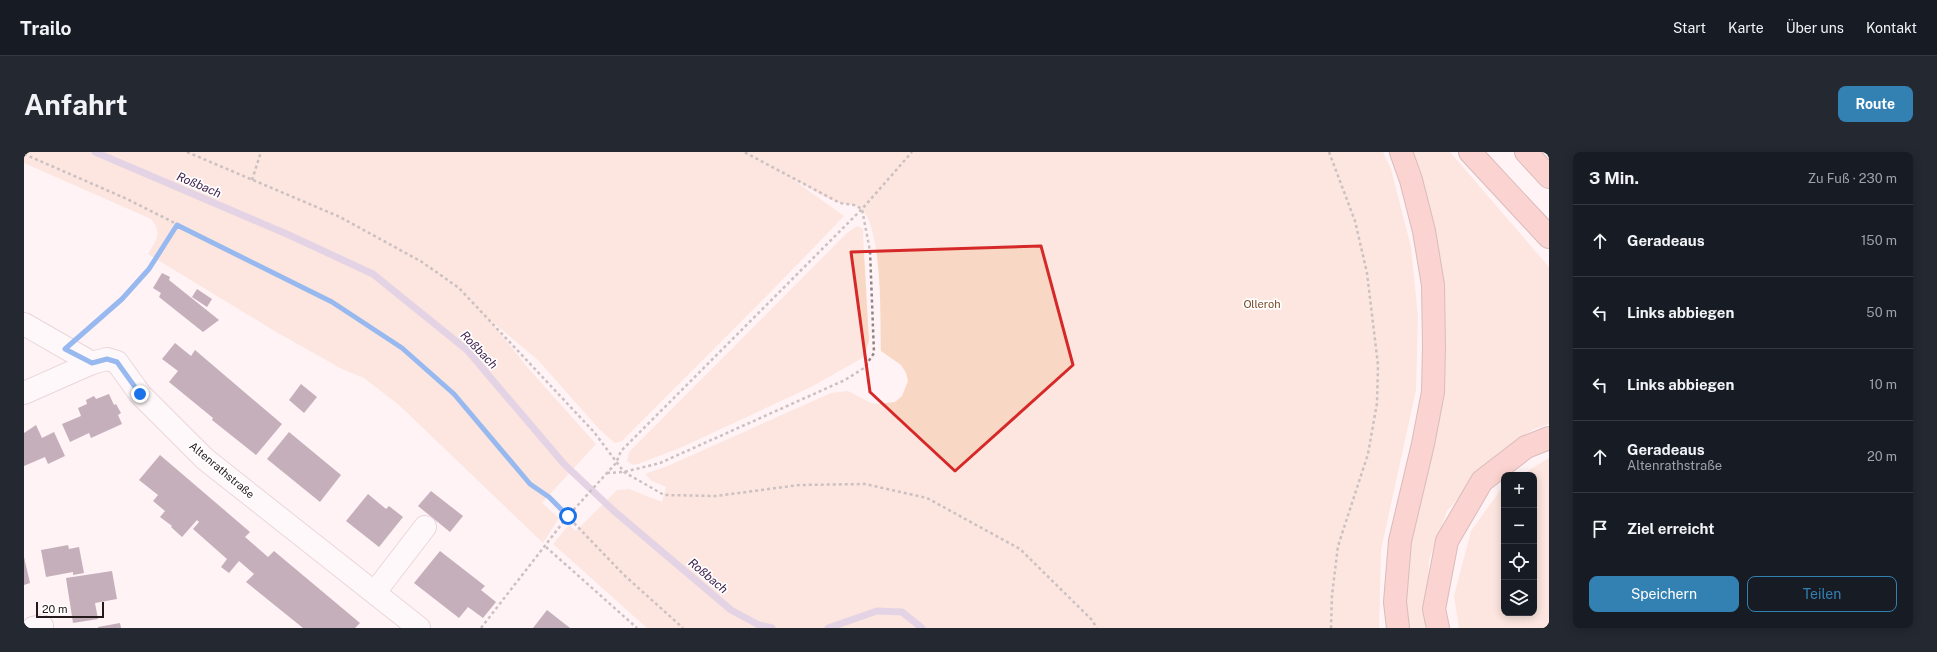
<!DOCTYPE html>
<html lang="de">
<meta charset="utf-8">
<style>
:root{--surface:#171b24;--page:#242831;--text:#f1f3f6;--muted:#9ea1a6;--line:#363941;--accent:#3381b3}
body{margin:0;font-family:"Public Sans",sans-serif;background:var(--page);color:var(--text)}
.controls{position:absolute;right:12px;bottom:12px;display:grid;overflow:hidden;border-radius:8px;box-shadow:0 2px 10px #0003}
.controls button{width:36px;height:36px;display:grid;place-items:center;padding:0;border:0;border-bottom:1px solid var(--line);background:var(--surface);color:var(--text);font:20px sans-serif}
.scale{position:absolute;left:12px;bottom:10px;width:68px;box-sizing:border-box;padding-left:4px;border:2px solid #241a1c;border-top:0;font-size:11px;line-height:14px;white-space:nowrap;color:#241a1c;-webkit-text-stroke:3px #fff;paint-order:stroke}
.stop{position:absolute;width:12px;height:12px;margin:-9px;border:3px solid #1a73e8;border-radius:50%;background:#fff}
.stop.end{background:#1a73e8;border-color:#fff;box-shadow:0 1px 4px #0008}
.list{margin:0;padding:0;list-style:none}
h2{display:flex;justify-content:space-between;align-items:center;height:52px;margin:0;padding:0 16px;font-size:17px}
h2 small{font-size:13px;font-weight:400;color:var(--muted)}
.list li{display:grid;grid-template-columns:26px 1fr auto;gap:12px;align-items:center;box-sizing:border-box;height:72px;padding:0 16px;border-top:1px solid var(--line)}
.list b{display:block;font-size:15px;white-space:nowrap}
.list p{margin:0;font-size:13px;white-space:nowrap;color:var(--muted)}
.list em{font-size:13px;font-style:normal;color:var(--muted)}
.actions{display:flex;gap:8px;padding:12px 16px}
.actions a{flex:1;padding:9px 0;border:1px solid var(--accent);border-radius:8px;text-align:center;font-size:14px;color:var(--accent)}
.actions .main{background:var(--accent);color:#fff}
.icon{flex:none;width:22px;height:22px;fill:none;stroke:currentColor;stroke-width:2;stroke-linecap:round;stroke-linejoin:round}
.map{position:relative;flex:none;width:1525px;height:476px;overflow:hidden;border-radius:8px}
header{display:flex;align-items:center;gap:24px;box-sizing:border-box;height:56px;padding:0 20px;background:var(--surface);border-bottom:1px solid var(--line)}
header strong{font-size:19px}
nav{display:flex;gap:22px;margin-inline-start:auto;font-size:14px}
.intro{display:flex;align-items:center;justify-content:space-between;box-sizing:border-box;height:96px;padding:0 24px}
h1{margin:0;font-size:28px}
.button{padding:10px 18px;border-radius:8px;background:var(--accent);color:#fff;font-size:14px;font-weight:700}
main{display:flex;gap:24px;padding:0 24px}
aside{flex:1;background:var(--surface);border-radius:8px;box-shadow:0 2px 10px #0003}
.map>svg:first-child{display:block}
</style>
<header>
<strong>Trailo</strong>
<nav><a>Start</a><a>Karte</a><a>Über uns</a><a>Kontakt</a></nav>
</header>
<div class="intro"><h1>Anfahrt</h1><a class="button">Route</a></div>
<main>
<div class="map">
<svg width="1525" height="476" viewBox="0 0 1525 476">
<rect width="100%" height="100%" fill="#fff3f5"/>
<g fill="#f8d8c4">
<path d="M0,0h1359l8,17 20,78 7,70 -2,73 -35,160 -2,78h-732l-94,-84 16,-19 7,6 41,-41 12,-1 33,13 4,-15 -14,-6 -7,-7 25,-9 161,-72 17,-2 23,12 8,1 16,-2 7,-6 6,-15 -2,-8 -5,-8 -20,-14c-1,-28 2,-125 -20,-142 -7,-6 -13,-4 -20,-6 -16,-4 -32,-16 -47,-23l50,36c-72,76 -148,150 -222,225l-7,2 -16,-14 -61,-69 -49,-41 39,49 68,76 -54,59 17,15 -16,25 -144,-138 -35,-27 -22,-9 -64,-36 -130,-79c8,-14 15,-20 3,-35l-127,-56z"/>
<path d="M1387,0h39l99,115v157l-15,5 -33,22 -54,60 -18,49 -4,68h-17c-3,-28 -2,-57 3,-84 7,-42 22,-82 28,-124 14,-90 4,-183 -28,-268z"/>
<path d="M833,74l6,3v6l6,106 -5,16 -53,30 -131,61 -42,16 -5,1 -6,-4 2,-9 218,-219z"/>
<path d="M1525,306v170h-90l-5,-32 17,-65 33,-46v128h30v-138h-13z"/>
</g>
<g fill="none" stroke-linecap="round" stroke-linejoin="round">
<g stroke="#c4adce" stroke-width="7">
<path d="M71,0l194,83 84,39 94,76 97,114 50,47 117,99 28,15 13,3"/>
<path d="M804,476l49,-17 25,1 20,16"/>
</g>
</g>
<g fill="#7e5e73">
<path d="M138,121l8,4 -1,3 50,40 -16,12 -44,-35 2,-4 -8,-5z"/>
<path d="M173,137l15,10 -5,8 -15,-10z"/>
<path d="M151,191l16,13 4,-6 87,74 -26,31 -44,-35 1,-2 -44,-36 9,-11 -16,-12z"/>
<path d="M277,232l16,13 -13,16 -15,-13z"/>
<path d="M85,242l5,11 2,-1 5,9 -3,2 4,9 -31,14 -2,-5 -19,9 -8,-18 19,-8 -3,-8 9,-4 -1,-4 8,-4 2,3z"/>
<path d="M12,273l6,13 12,-6 11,24 -17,8 -3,-7 -21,9v-33z"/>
<path d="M265,280l52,43 -21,27 -53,-43z"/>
<path d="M136,303l90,77 -5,5 23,20 6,-6 86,72 -5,5h-52l-57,-46 8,-8 -15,-13 -10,12 -8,-6 6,-8 -34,-30 6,-7 -2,-2 -15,17 -11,-10 1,-1 -12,-9 5,-6 -12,-10 5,-6 -19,-15z"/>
<path d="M407,339l32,25 -13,16 -32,-26z"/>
<path d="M344,342l18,15 3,-3 14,11 -24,30 -33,-26z"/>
<path d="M44,393l1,4 10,-2 5,26 -11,2v-3l-27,5 -5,-27z"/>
<path d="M416,399l45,35 -4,4 15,12 -13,16 -15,-11 -9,11 -45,-35z"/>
<path d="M0,405l6,26 -6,2z"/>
<path d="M88,419l5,28 -22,4 3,16 -25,4 -7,-45z"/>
<path d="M523,458l23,18h-37z"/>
<path d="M96,471l1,5h-23v-1z"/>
</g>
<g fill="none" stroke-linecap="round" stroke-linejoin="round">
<g stroke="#cfb4ba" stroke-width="24">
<g id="minor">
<path d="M0,172l68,39"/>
<path d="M0,241l68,-30 15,-4 10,3 23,32 65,65 214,169"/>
<path d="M351,440l50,-65"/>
<path d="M9,476l9,-2"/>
</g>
</g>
<g stroke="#ac7a73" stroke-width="24">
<g id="highway">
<path d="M1446,0l79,85"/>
<path d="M1502,0l23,25"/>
<path d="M1374,476l-3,-26 5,-61 23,-97 10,-52 1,-46 -1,-61 -9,-54 -13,-51 -10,-28"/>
<path d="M1414,476l-4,-19 13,-68 35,-60 44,-34 23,-9"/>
</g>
</g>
<g stroke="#8e8385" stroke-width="2.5" stroke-dasharray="3 3" stroke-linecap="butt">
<path d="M163,0l153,65 82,45 37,26 135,144 30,40 40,23 52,1 83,-11 66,-1 62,14 93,51 71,70 6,9"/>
<path d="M1305,0l26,69 12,52 11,92 -1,38 -9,51 -30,92 -6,49 -1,33"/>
<path d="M0,2l103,45 205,103 71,46 51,46 76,89 19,14 75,78 59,53"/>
<path d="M228,28l9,-28"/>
<path d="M60,181l38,-34 27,-30 28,-44"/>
<path d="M583,321l17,-1 36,-9 185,-83 19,-12 10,-15 -4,-102 -8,-42 -8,-4 -14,-2 -96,-51"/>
<path d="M522,395l91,81"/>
<path d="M457,476l87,-112 48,-53 5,-12 241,-242 50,-57"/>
</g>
<use href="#minor" stroke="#fff" stroke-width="22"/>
<use href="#highway" stroke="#f5ada2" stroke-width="22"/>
</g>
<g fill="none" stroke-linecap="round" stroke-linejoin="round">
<path stroke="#1a73e8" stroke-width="5" d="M116,242l-23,-32 -10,-3 -15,4 -27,-14 57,-50 27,-30 28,-44 155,77 70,46 52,46 76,90 19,13 19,19"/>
</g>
<path d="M0 0H1525V476H0ZM1017,94l32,119 -118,106 -85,-79 -19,-140z" fill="#fff3f5" fill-opacity=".55" fill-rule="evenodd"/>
<path fill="none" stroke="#d62828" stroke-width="3" stroke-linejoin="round" d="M1017,94l32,119 -118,106 -85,-79 -19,-140z"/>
<g text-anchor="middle" stroke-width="3.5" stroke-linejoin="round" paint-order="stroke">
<g font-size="11" fill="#794826" stroke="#fff">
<text x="1238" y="156">Olleroh</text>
</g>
<g font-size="11" fill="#241a1c" stroke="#fff">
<text transform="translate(198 318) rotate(40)" y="4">Altenrathstraße</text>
</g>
<g font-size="12" font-style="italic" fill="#41224e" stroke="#fff">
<text transform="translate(175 33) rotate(23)" y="4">Roßbach</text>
<text transform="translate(455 198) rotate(46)" y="4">Roßbach</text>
<text transform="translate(684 424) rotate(40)" y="4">Roßbach</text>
</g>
</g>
</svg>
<div class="controls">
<button>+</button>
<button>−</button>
<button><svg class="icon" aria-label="locate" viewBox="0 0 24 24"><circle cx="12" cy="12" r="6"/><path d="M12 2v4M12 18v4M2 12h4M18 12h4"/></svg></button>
<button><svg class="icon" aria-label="layers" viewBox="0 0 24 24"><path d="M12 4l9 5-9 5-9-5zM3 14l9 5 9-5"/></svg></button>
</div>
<div class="scale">20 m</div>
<div class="stop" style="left:544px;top:364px"></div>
<div class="stop end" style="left:116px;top:242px"></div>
</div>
<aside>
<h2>3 Min.<small>Zu Fuß · 230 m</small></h2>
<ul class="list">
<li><svg class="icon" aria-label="ahead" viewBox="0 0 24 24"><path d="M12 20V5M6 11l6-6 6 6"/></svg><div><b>Geradeaus</b></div><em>150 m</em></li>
<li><svg class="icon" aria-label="left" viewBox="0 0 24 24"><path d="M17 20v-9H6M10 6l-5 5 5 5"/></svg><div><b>Links abbiegen</b></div><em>50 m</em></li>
<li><svg class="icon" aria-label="left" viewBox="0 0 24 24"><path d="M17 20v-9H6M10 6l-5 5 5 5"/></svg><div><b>Links abbiegen</b></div><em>10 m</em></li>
<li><svg class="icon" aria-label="ahead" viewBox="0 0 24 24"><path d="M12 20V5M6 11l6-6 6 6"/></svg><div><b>Geradeaus</b><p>Altenrathstraße</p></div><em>20 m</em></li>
<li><svg class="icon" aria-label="arrive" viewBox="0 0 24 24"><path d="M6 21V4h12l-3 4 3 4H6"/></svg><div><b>Ziel erreicht</b></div></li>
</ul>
<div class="actions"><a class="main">Speichern</a><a>Teilen</a></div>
</aside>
</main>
